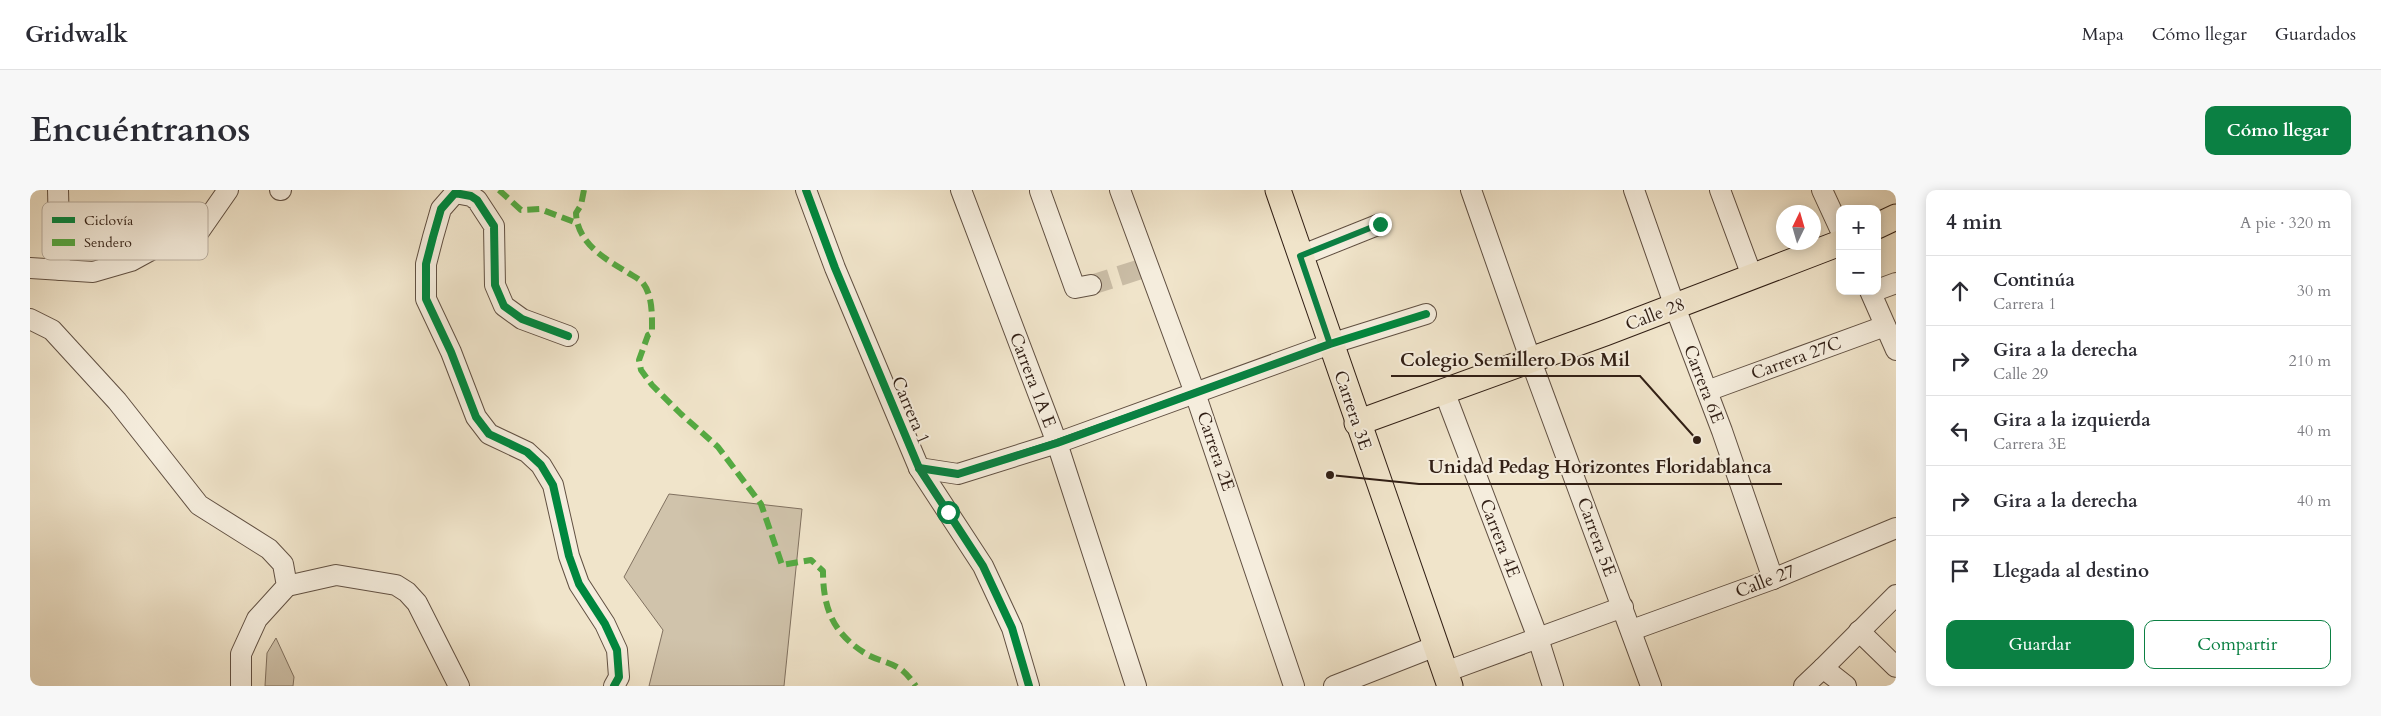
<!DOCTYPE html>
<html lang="es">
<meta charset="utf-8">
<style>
:root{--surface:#fff;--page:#f7f7f7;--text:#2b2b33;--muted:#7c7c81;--line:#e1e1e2;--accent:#0b8043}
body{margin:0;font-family:Cardo,serif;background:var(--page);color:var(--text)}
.controls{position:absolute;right:15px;top:15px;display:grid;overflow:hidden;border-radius:10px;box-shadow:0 2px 12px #0003}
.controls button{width:45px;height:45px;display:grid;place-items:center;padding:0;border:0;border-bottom:1px solid var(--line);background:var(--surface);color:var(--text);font:25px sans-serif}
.compass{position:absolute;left:1746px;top:15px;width:45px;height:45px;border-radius:50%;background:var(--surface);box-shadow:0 2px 12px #0003;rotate:5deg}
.stop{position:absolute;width:15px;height:15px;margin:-11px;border:4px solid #0b8043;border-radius:50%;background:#fff}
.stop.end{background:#0b8043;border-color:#fff;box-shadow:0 1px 5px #0008}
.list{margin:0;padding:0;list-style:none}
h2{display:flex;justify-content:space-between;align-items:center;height:65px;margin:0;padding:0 20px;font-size:21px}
h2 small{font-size:16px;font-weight:400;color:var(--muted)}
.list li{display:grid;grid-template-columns:32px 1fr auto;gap:15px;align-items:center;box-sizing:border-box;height:70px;padding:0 20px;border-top:1px solid var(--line)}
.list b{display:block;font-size:19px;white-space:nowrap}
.list p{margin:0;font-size:16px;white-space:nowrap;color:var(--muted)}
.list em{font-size:16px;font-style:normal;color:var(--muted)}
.actions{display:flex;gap:10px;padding:15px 20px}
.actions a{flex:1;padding:11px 0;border:1px solid var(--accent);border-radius:10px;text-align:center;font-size:18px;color:var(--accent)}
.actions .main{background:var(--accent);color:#fff}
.icon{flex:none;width:28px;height:28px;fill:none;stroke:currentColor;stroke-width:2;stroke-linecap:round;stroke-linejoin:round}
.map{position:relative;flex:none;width:1866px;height:496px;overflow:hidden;border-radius:10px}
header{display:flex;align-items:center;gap:30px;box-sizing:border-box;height:70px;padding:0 25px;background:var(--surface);border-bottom:1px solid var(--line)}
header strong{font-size:24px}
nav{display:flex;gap:28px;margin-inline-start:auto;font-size:18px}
.intro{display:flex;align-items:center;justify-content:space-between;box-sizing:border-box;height:120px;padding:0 30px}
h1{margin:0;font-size:35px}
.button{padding:12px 22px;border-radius:10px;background:var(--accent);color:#fff;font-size:18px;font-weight:700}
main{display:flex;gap:30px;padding:0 30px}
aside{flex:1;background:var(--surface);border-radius:10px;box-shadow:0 2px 12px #0003}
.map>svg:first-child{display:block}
</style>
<header>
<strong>Gridwalk</strong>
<nav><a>Mapa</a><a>Cómo llegar</a><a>Guardados</a></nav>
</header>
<div class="intro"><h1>Encuéntranos</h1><a class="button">Cómo llegar</a></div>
<main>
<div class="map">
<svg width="1866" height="496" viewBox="0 0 1866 496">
<rect width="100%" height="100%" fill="#f0e4ca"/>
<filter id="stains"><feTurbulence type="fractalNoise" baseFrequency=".004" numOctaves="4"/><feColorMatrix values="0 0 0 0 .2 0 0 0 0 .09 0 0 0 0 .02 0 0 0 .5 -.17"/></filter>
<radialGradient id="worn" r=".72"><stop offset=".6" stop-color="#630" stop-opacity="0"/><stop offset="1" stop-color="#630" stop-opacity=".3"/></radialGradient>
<g fill="#d0c3ab" stroke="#807160">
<path d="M639,304l133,15 -18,177h-135l14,-56 -39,-53z"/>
<path d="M246,448l18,39 -1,9h-28l2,-33z"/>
</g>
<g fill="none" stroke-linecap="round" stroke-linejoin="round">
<path stroke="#cabda6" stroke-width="20" stroke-dasharray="20 10" stroke-linecap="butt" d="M1061,95l50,-16"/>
<g stroke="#615042" stroke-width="22">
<g id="minor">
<path d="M28,0l2,80"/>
<path d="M250,0h1"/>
<path d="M776,0l29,78 84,200 64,98 29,62 17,58"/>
<path d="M931,0l96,253 79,243"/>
<path d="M1090,0l75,203 99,293"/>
<path d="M1441,0l60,171 120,325"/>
<path d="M1604,0l41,117 47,124 51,148"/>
<path d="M1690,0l32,86"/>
<path d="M1792,0l18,39"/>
<path d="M1010,1l35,97 16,-3"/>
<path d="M1270,66l80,-32"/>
<path d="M0,78l63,4 38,-11 22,-12h31l5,-3 39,-56"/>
<path d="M1847,100l19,-7"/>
<path d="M1840,101l26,59"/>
<path d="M0,129l22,11 65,71 82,104 70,44 14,15 4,22 -30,33 -16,35v32"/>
<path d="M538,146l-46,-17 -18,-13 -9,-21 -1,-59 -17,-26 -6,-4 -16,-3 -14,16 -8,28 -7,27v35l25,53 25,65 13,17 38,18 14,13 12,20 16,71 10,28 26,40 12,26 2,27 -5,9"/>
<path d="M1414,201l94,247 15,48"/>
<path d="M1677,201l178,-65"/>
<path d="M889,278l39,6 99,-31 273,-99 96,-30"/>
<path d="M257,396l49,-11 60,10 11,7 10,11 42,83"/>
<path d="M1602,440l141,-51 123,-51"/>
<path d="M1829,441l37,36"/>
<path d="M1793,478l73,-73"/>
<path d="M1415,482l178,-65"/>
<path d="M1304,496l102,-40"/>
<path d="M1774,496l19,-18 23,18"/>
</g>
</g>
<g stroke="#311f15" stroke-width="27">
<g id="major">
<path d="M1248,0l172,496"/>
<path d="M1847,36l19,-9"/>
<path d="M1327,233l248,-90 235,-90"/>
</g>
</g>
<use href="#minor" stroke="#f5eddd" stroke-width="20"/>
<use href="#major" stroke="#f0e4ca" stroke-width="25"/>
<g stroke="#54aa42" stroke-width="6" stroke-dasharray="12 6" stroke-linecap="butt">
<path d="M469,0l22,20 19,-1 37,14"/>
<path d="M554,0l-3,15 -5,8c1,29 27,45 51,59 4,3 13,7 16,11 10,13 9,34 9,50l-4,2 -9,25 2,10 11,15 29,29 37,33 43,57 21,61 29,-5 12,11c0,39 11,64 45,84 11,6 26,8 35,16 5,4 9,10 13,15"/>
</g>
<g stroke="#f5eddd" stroke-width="11">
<g id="cycleway">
<path d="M776,0l29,78 84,200 64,98 29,62 17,58"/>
<path d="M538,146l-46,-17 -18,-13 -9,-21 -1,-59 -17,-26 -6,-4 -16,-3 -14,16 -8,28 -7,27v35l25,53 25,65 13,17 38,18 14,13 12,20 16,71 10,28 26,40 12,26 2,27 -5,9"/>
<path d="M889,278l39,6 99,-31 273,-99 96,-30"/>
</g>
</g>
<use href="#cycleway" stroke="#00873e" stroke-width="8"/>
</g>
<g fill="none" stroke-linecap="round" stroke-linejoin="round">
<path stroke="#0b8043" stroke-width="6" d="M918,322l-29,-44 39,6 99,-32 273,-98 -30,-88 80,-32"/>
</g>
<g text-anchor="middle" stroke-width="4" stroke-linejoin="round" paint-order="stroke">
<g font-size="18" fill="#311f15" stroke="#f5eddd">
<text transform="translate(1625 124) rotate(-21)" y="6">Calle 28</text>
<text transform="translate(1766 168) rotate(-20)" y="6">Carrera 27C</text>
<text transform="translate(1003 190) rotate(69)" y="6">Carrera 1A E</text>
<text transform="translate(1674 194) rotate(69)" y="6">Carrera 6E</text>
<text transform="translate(881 220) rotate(67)" y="6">Carrera 1</text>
<text transform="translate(1323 220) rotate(71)" y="6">Carrera 3E</text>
<text transform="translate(1186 261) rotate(71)" y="6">Carrera 2E</text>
<text transform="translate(1567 347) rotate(70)" y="6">Carrera 5E</text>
<text transform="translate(1470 348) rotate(69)" y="6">Carrera 4E</text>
<text transform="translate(1735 391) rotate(-21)" y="6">Calle 27</text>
</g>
</g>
<rect x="12" y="12" width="166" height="58" rx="8" fill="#f5eddd" stroke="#baafa1" stroke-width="1"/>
<rect x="22" y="27" width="23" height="6" fill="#00873e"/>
<rect x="22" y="49" width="23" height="7" fill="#54aa42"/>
<g font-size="14" fill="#311f15">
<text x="54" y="35">Ciclovía</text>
<text x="54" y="57">Sendero</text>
</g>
<path fill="none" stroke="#311f15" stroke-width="2" d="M1667 250L1610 186H1361M1300 285L1389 294H1752"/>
<g fill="#311f15" stroke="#f5eddd" stroke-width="2">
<circle cx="1667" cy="250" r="5"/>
<circle cx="1300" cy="285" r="5"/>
</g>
<g font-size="19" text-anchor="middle" font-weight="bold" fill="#311f15" stroke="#f5eddd" stroke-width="4" stroke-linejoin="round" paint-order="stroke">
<text x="1485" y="176">Colegio Semillero Dos Mil</text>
<text x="1570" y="283">Unidad Pedag Horizontes Floridablanca</text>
</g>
<rect width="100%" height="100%" filter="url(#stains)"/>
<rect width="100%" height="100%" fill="url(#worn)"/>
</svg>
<div class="controls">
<button>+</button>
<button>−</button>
</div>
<svg class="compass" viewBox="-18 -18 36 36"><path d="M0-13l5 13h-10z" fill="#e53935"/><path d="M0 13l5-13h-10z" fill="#7c7c81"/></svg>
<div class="stop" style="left:918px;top:322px"></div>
<div class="stop end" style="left:1350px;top:34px"></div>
</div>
<aside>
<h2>4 min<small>A pie · 320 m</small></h2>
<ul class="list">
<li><svg class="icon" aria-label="ahead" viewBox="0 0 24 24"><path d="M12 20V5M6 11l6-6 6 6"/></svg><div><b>Continúa</b><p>Carrera 1</p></div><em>30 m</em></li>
<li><svg class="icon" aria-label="right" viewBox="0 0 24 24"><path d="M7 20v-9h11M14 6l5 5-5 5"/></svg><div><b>Gira a la derecha</b><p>Calle 29</p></div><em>210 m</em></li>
<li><svg class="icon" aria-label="left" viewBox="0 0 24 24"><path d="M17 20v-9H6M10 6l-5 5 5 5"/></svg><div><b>Gira a la izquierda</b><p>Carrera 3E</p></div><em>40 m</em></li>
<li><svg class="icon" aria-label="right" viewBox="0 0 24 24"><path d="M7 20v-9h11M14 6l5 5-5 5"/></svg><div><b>Gira a la derecha</b></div><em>40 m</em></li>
<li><svg class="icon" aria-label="arrive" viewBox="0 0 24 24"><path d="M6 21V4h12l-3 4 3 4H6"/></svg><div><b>Llegada al destino</b></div></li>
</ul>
<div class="actions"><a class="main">Guardar</a><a>Compartir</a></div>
</aside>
</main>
